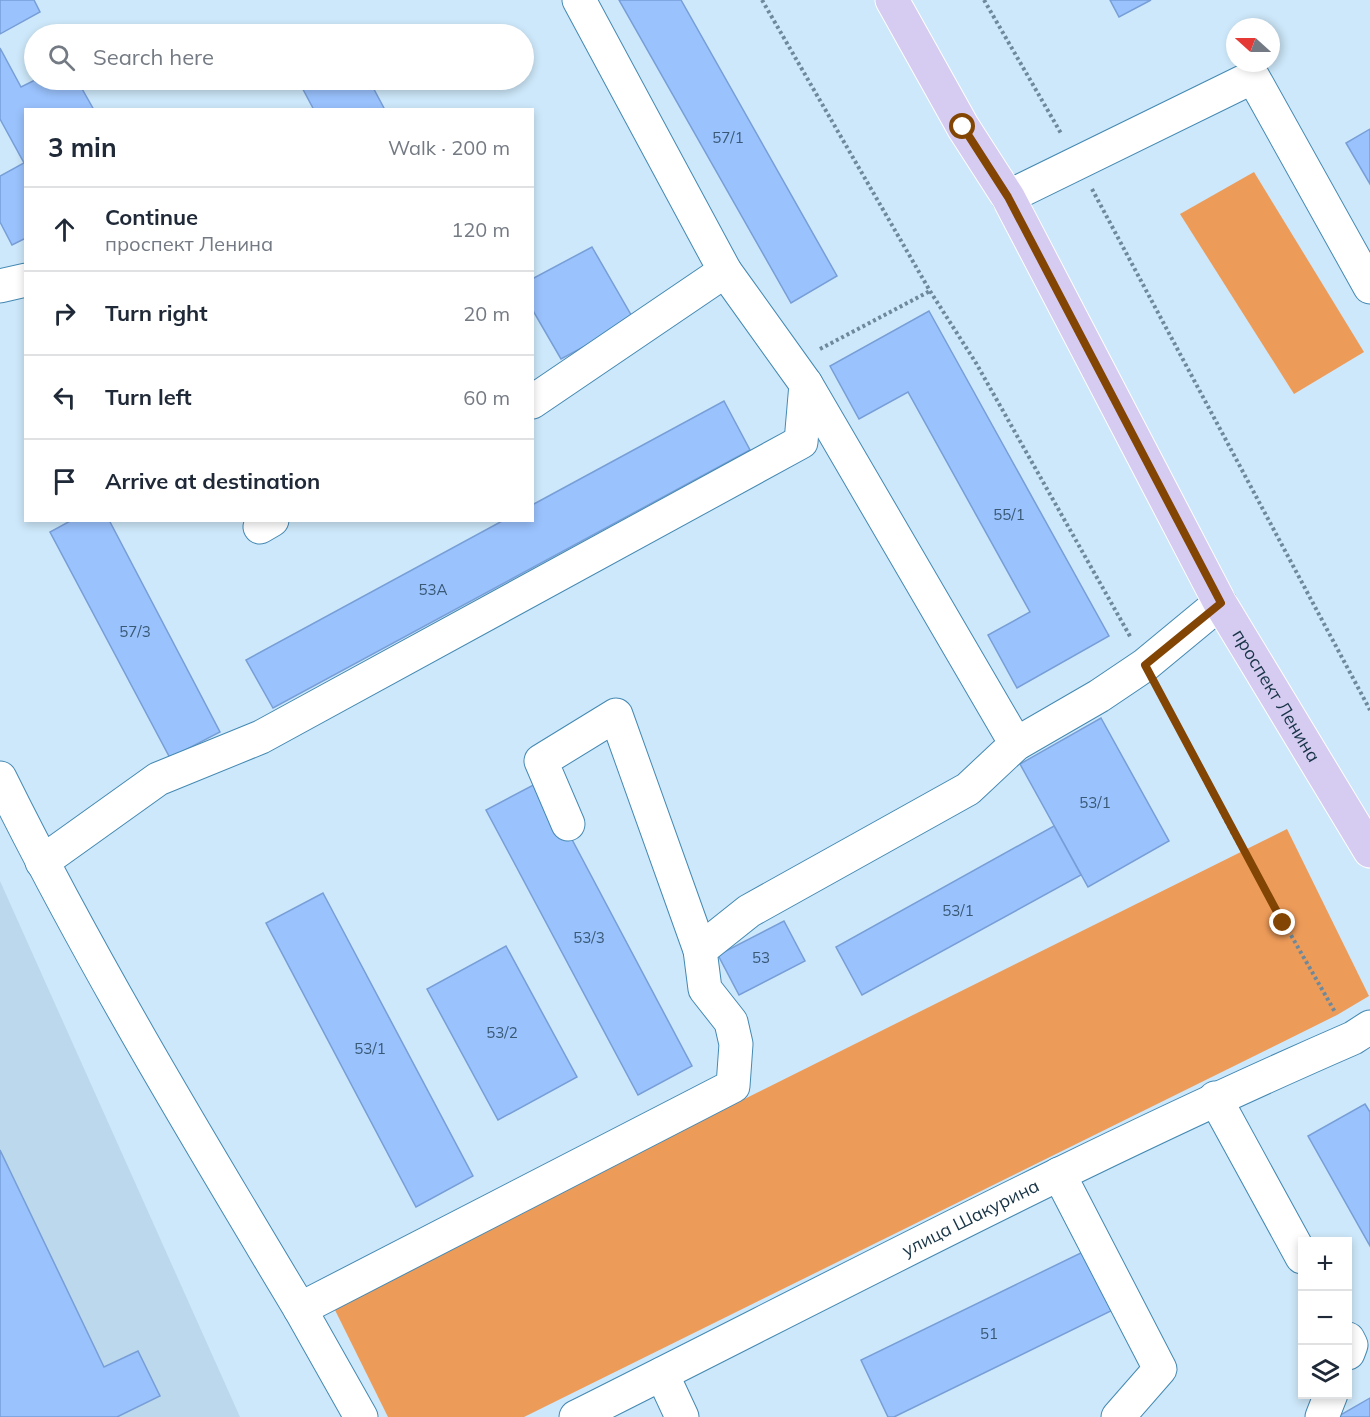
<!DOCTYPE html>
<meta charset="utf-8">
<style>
:root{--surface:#fff;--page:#f6f6f7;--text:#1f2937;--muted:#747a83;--line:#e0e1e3}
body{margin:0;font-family:Mulish,sans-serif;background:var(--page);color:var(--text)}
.controls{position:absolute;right:18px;bottom:18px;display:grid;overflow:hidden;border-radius:0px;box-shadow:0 3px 9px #0003}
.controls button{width:54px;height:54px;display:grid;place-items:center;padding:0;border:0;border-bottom:2px solid var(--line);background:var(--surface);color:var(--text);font:30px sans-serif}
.compass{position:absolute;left:1226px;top:18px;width:54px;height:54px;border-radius:50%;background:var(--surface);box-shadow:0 3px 9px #0003;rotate:291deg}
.stop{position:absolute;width:18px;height:18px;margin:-14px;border:4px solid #834504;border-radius:50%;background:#fff}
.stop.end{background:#834504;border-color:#fff;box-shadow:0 2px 6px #0008}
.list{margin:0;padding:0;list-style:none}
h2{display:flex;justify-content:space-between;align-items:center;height:78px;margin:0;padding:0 24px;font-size:26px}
h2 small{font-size:20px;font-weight:400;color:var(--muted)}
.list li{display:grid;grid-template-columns:39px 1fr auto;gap:18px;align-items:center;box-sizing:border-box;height:84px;padding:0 24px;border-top:2px solid var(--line)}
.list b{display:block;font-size:22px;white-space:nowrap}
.list p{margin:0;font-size:20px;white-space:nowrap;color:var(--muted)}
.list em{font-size:20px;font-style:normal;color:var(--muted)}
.icon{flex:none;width:33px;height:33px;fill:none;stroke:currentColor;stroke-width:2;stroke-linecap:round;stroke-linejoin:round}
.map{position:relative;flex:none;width:1370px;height:1417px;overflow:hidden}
.search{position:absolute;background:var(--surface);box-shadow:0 3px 9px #0003;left:24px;top:24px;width:510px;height:66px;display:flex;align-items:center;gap:15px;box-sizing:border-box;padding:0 21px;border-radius:33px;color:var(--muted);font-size:22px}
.panel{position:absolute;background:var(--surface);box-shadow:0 3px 9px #0003;left:24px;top:108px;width:510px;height:414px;border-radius:0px}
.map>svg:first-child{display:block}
</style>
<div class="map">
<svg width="1370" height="1417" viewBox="0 0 1370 1417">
<rect width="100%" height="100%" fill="#cde8fa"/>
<path fill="#bbd8ec" d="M0,881l240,536h-240z"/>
<g fill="#ed9b59">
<path d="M1254,172l110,180 -70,42 -114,-180z"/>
<path d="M1287,829l82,167 -32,19 -813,402h-136l-56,-113z"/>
</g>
<g fill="#9ac2fd" stroke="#779ed7" stroke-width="1.5">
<path d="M0,0h34l6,12 -40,22z"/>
<path d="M619,0h62l156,276 -46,27z"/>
<path d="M1110,0h41l-32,17z"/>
<path d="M0,48l21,39 14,-7h42l17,30h-68v128l-14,7 -12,-23v-46l24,-13 -24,-44z"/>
<path d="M298,80h71l16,30h-71z"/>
<path d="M1370,129v55l-24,-41z"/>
<path d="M592,247l42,73 -73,39 -29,-50v-30z"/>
<path d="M929,311l180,325 -92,52 -29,-53 42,-23 -122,-220 -49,27 -29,-53z"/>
<path d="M724,401l26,49 -477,258 -27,-48 258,-140h28v-15z"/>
<path d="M72,520h37l111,212 -50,26 -120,-226z"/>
<path d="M1101,718l68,123 -81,46 -68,-123z"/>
<path d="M541,781l151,285 -54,29 -152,-285z"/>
<path d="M1054,826l27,49 -219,120 -26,-48z"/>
<path d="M323,893l150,283 -57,31 -150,-284z"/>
<path d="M784,921l21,40 -66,34 -21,-40z"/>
<path d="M506,946l71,131 -79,43 -71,-131z"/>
<path d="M1365,1104l5,8v134l-62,-110z"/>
<path d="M0,1150l104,217 34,-16 22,45 -43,21h-117z"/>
<path d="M1089,1249l28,59 -223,109h-6l-27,-57z"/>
<path d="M1370,1398v19h-33z"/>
</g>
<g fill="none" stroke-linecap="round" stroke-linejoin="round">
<g stroke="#4489b3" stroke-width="35">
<g id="minor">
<path d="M579,0l146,271"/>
<path d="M1008,197l245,-120 117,210"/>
<path d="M0,286l26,-6"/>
<path d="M806,384l210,360"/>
<path d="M260,527l12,-7"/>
<path d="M0,778c90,182 195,356 300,531"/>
<path d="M568,824l-27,-63 75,-46 84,235"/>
<path d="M42,862l116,-83 103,-42 540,-295 5,-58 -81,-113 -193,131"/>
<path d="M1215,1098l87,159"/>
<path d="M1059,1174l101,195 -42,48"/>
<path d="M1348,1339l3,6 -3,8"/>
<path d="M662,1374l20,43"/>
<path d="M361,1417l-61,-108 433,-223 3,-42 -5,-22 -26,-33 -5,-39 49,-39 219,-122 48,-45 83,-48 46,-31 75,-62"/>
<path id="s1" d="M576,1417c258,-129 512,-264 777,-379l17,-11"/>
<path d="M1322,1417l9,-23"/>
</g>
</g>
<g stroke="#fff" stroke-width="35">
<g id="major">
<path id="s2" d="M892,0l71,127 45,70 212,406 150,248"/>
</g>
</g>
<g stroke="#6d899b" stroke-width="4" stroke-dasharray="3 3" stroke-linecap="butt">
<path d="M762,0l168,291 46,72 155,275"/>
<path d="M984,0l78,135"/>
<path d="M1092,189l278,521"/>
<path d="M820,349l110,-58"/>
<path d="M1159,693l74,141 102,178"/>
</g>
<use href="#minor" stroke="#fff" stroke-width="33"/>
<use href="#major" stroke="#d6cbf1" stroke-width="33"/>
</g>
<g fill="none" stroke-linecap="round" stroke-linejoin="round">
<path stroke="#834504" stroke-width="8" d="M963,127l45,70 213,406 -76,62 138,258"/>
</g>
<g text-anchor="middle" stroke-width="5" stroke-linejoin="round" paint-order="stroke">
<g font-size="15" fill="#385874">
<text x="728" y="143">57/1</text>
<text x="1009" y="520">55/1</text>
<text x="433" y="595">53А</text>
<text x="135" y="637">57/3</text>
<text x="1095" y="808">53/1</text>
<text x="958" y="916">53/1</text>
<text x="589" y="943">53/3</text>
<text x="761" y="963">53</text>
<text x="502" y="1038">53/2</text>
<text x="370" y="1054">53/1</text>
<text x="989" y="1339">51</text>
</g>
<g font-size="18" fill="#173446" stroke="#cde8fa">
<text dy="6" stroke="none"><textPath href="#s2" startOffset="795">проспект Ленина</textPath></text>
<text dy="6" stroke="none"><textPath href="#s1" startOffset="442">улица Шакурина</textPath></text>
</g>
</g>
</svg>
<div class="controls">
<button>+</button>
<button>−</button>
<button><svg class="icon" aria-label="layers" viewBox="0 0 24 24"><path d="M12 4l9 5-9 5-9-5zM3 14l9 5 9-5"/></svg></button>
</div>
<svg class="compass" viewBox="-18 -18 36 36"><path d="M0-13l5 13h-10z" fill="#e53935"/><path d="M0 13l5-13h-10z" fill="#747a83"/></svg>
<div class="stop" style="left:963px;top:127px"></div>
<div class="stop end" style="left:1283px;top:923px"></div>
<div class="search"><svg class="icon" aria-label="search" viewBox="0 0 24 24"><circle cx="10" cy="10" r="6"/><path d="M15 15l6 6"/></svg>Search here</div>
<section class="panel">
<h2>3 min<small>Walk · 200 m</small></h2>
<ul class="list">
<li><svg class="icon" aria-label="ahead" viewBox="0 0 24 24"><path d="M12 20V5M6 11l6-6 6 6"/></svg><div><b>Continue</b><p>проспект Ленина</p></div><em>120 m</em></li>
<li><svg class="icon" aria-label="right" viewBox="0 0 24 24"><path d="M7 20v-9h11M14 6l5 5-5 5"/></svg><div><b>Turn right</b></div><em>20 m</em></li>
<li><svg class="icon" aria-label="left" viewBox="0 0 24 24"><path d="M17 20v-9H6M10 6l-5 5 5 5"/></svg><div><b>Turn left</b></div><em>60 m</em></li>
<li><svg class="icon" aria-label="arrive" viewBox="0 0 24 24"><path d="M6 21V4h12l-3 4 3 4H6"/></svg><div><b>Arrive at destination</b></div></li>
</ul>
</section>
</div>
